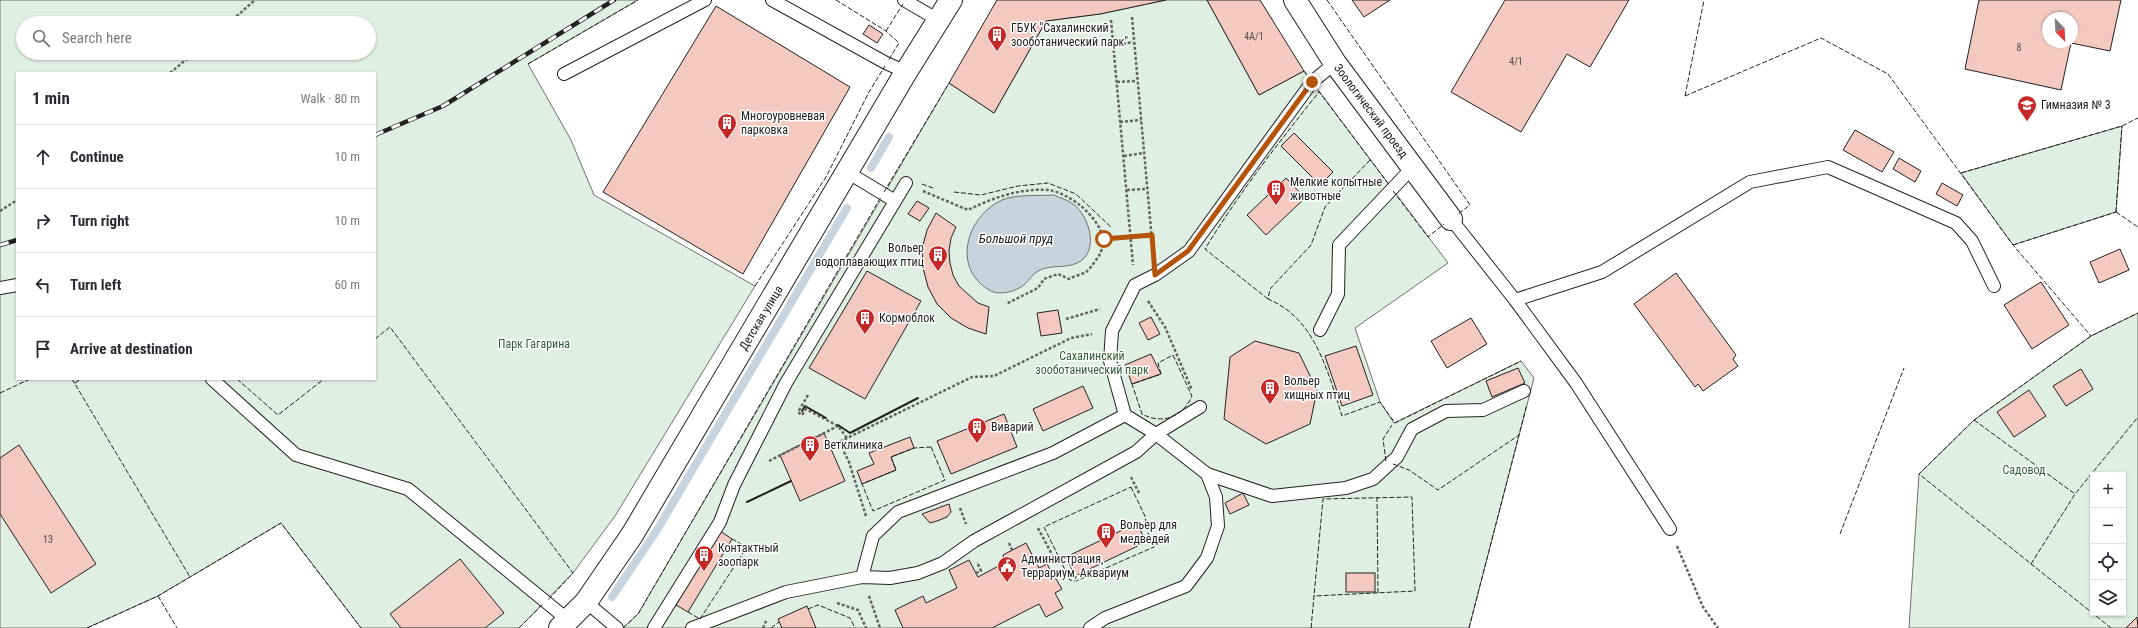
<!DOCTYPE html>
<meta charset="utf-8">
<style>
:root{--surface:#fff;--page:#f2f2f3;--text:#2b2b33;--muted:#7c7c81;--line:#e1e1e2}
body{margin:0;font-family:"Roboto Condensed",sans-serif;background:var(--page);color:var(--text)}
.controls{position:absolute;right:12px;bottom:12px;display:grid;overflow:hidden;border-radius:0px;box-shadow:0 1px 3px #0004}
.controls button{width:36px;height:36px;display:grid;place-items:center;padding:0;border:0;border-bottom:1px solid var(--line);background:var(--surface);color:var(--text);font:20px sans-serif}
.compass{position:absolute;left:2042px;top:12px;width:36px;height:36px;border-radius:50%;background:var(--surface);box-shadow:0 1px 3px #0004;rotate:156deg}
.stop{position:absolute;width:12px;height:12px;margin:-9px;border:3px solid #b45309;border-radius:50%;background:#fff}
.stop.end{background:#b45309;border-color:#fff;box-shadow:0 1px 4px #0008}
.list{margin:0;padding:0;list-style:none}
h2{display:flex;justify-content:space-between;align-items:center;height:52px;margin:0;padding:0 16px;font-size:17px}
h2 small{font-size:13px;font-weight:400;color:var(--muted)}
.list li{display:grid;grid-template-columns:26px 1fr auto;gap:12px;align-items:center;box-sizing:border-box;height:64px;padding:0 16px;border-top:1px solid var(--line)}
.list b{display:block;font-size:15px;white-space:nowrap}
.list em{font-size:13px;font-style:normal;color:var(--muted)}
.icon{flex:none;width:22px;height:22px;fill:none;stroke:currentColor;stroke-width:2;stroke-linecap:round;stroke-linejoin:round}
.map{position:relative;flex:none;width:2138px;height:628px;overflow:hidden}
.search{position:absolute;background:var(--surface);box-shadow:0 1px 3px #0004;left:16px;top:16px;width:360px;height:44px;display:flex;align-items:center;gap:10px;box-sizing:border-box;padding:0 14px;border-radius:22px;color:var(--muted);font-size:15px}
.panel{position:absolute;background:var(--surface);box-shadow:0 1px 3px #0004;left:16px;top:72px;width:360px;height:308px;border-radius:0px}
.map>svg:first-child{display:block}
</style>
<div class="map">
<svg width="2138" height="628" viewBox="0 0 2138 628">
<rect width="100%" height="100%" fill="#fff"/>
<g fill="#e0efe3" stroke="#6f6f6f" fill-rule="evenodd">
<path d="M0,0h638l-110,64 43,76 23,55 161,91 -140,230 -42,57 -54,55h-158l-80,-105 -123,73 -71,32h-87zM23,23h346v30h-346zM17,73h358v306h-358z"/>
<path d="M1166,0h41l52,95 45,-24 144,192 -93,65 25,74 14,21 127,-62 13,17 -65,250h-846l15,-14 311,-531 45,30 52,-92 54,-7z"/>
<path d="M2122,126l-6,86 -103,33 -52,-72z"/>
<path d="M2138,313v315h-229l10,-154 55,-54 117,-84zM2093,475h30v138h-30z"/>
</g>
<path fill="#c7d3dd" stroke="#6f6f6f" d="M1054,195c6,3 14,5 19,9 17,12 27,49 4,59 -12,6 -27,1 -39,8 -5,3 -9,9 -13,13 -9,8 -26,12 -36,6 -38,-23 -22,-74 13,-90 15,-6 36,-4 52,-5z"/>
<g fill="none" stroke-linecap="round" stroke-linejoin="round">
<g stroke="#c7d3dd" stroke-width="8">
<path d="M871,168l18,-31"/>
<path d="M612,597l45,-67 190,-322"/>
</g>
</g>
<g fill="#f3c9c0" stroke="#222" fill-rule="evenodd">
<path d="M997,0h169l-66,14 -54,7 -52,92 -45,-30z"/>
<path d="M1207,0h53l44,71 -45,24z"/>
<path d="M1352,0h38l-26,17z"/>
<path d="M1505,0h124l-39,67 -23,-13 -46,78 -70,-40z"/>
<path d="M1979,0h142l-11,51 -39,-8 -10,47 -96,-21zM2048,18h24v24h-24z"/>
<path d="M716,6l134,81 -107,187 -140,-82z"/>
<path d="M869,25l14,9 -6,9 -14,-9z"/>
<path d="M1855,130l39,22 -12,20 -39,-22z"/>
<path d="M1294,133l39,39 -13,13 -39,-39z"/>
<path d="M1899,158l22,13 -6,11 -22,-13z"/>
<path d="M1286,178l19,20 -39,37 -19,-20z"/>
<path d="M1942,183l21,12 -6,11 -21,-12z"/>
<path d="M917,201l12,7 -9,13 -12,-7z"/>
<path d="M936,213l20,14 -5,11 -2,13 1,12 3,12 6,11 19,17 11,4 -3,27 -18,-6 -17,-10 -14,-14 -9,-17 -5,-19 -1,-19 5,-19z"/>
<path d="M2120,249l9,21 -30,13 -9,-21z"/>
<path d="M867,271l54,30 -56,98 -56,-31z"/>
<path d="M1676,273l60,82 -3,4 5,7 -35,25 -5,-7 -3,3 -61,-83z"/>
<path d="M2041,282l28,43 -37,24 -28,-44z"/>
<path d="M1058,310l4,23 -21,3 -4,-23z"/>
<path d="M1151,317l9,17 -12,6 -9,-17z"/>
<path d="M1471,318l16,26 -40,24 -16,-27z"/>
<path d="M1255,341l44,12 18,37 -7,34 -44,20 -42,-25 6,-62z"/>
<path d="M1356,346l17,49 -31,11 -17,-50z"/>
<path d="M1151,354l10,20 -29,10 -7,-19z"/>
<path d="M1518,368l7,15 -33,14 -6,-16z"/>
<path d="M2081,369l12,20 -27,17 -13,-20z"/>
<path d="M1083,386l10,22 -50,23 -10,-22z"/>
<path d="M2029,390l17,26 -32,21 -17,-25z"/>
<path d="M1004,414l13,33 -66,27 -14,-33z"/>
<path d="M824,433l21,48 -45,20 -20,-46z"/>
<path d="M910,437l4,11 -23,9 5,13 -34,14 -5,-13 17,-7 -5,-11z"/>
<path d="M19,445l77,119 -45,29 -51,-79v-56z"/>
<path d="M1243,493l6,12 -19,9 -5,-11z"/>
<path d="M949,504l2,8 -4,5 -10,4 -7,2 -8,-9z"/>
<path d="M1137,523l9,19 -71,34 -9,-19z"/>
<path d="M720,531l12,8 -44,73 -12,-7z"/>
<path d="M1026,543l13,25 8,-4 15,25 -7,4 8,15 -17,9 -7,-13 -47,24h-89l-8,-18 28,-14 3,7 31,-15 -8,-18 20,-10 9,17 28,-15 -3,-7z"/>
<path d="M460,559l44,54 -19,15h-84l-11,-14z"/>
<rect x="1346" y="573" width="29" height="19"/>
<path d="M807,606l9,22h-34l-4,-9z"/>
<path d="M2137,617l1,11h-12z"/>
</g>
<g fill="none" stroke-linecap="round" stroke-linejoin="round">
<g stroke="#222" stroke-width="14">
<g id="service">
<path d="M772,0l114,63 20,9"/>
<path d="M904,0l36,21"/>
<path d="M564,74l141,-74"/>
<path d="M847,172l48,29"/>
<path d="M1451,219l64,81 87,-28 148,-90 78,-15 128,56 16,18 22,45"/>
<path d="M0,288l17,-3"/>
<path d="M1515,300l61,83 94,146"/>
<path d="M1320,330l18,-36 1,-49 74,-78"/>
<path d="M212,379l84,76 112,34 160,131"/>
<path d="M1207,474l65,22 74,-8 27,-9 24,-22 15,-28 34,-18 37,-1 41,-19"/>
<path d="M862,577l11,-41 25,-24 155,-59 72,-38"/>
<path d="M586,602l31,26"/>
<path d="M654,628l66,-106 14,-37 52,-102 120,-200"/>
<path d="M692,628l94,-36 76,-15 28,1 28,-5 25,-10 31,-22 162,-89 20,-18 44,-27"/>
<path d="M1090,628l15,-10 81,-32 21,-28 11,-32 -2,-29 -9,-23 -51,-40 -31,-19 -15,-54 2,-30 23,-46 20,-10 34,-24 123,-169 23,-19"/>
</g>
</g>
<g stroke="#222" stroke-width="24">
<path id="minor" d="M1295,0l40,63 116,156"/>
</g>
<g stroke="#222" stroke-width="24">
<path id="tertiary" d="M560,628l26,-26 46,-67 274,-463 45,-72"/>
</g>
<g stroke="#646464" stroke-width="2.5" stroke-dasharray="3 2" stroke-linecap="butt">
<path d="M1132,17l21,235"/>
<path d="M1111,20l22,245"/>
<path d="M229,23l26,-23"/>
<path d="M1113,46l20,-4"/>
<path d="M170,73l24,-20"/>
<path d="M1117,82l20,-1"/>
<path d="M1120,122l21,-2"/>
<path d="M1124,156l20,-3"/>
<path d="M1127,190l20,-1"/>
<path d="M923,191l45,19c24,-12 52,-22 80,-20 11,1 24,9 33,16 16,14 31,34 15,54 -3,4 -6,9 -10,12 -5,3 -12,4 -17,7l-11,-5 -14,5 -6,9 -32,16"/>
<path d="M0,211l17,-11"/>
<path d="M1104,239l47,-4"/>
<path d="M1148,301l17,26 27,63"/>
<path d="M1066,319l34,-10"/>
<path d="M808,395l-10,17 4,3 4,-6 32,17 9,12"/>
<path d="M769,461l69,-35"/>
<path d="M1131,477l8,16"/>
<path d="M960,508l6,16"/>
<path d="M866,516l-17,-54 -10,-20 133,-65 22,-1 77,-38 21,-4"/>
<path d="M1038,528l19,36"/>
<path d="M1009,543l3,7"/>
<path d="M1677,546l26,61 15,21"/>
<path d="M976,573l5,-2 -4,-9"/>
<path d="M869,596l11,32"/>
<path d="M837,603l21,7 8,18"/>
<path d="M763,628l3,-7"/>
</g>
<use href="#service" stroke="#fff" stroke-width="12"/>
<use href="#minor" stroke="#fff" stroke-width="22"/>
<use href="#tertiary" stroke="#fff" stroke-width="22"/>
<g stroke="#222" stroke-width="4.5">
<g id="rail">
<path d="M375,135l68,-29 171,-106"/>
<path d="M0,245l17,-5"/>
</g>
</g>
<use href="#rail" stroke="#fff" stroke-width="3" stroke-dasharray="9" stroke-linecap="butt"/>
<g stroke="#222" stroke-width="1" stroke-dasharray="5 2" stroke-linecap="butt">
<path d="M836,0l50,31 13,12 -11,18"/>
<path d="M1327,0l143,205 -13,10"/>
<path d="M886,31l17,-27"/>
<path d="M528,64l110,-64"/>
<path d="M1304,71l7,9"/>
<path d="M1314,85l76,101"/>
<path d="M1685,96l136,-58 67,36 125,171 78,91"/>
<path d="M1685,96l19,-96"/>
<path d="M1370,160l-45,47 -14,38 -41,44 -2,10c47,19 60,73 74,117l38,-14 15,21 126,-62"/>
<path d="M1961,173l161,-47 16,-8"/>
<path d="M922,184l11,4"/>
<path d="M1393,191l35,46 16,-13"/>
<path d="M884,192l65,-109"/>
<path d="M954,192l27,3 37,-9 30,-3 28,11 36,34"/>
<path d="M2116,212l6,-86"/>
<path d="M2116,212l22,15"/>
<path d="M2013,245l103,-33"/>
<path d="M755,286l71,-109 43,-85 16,-26"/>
<path d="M1268,299l-63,-50c34,-56 74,-107 114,-157"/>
<path d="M375,339l15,-12 183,246 -25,27"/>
<path d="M1173,355l19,41c-9,21 -30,29 -50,18l-10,-30 29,-10 -3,-11z"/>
<path d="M72,379l118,198"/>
<path d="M237,379l41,36 46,-36"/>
<path d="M75,383l6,-4"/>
<path d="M0,393l30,-14"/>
<path d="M1974,420l101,74"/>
<path d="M931,447l14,33 -72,31 -11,-27 34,-14 -5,-13 23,-9z"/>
<path d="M1386,461l-3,-22 9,-14"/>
<path d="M1393,464l16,6 29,20 81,-55"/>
<path d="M1131,487l14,29 2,14 7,17 -78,34 -6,-1 -26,-53z"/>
<path d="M1377,497l1,96"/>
<path d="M1840,534l64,-166"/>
<path d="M2031,564l44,-70 63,-77"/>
<path d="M158,596l19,32"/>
<path d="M808,609l10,-4 32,13 5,10"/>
<path d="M688,612l12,7 47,-72 -15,-8"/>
<path d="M87,628l71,-32 123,-73 80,105"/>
<path d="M519,628l24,-24"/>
<path d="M623,628l15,-14 243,-417"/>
<path d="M771,628l8,-6"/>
<path d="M1311,628l12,-129 89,-2 3,94 -101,5"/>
<path d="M1469,628l58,-224"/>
<path d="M2111,628l-192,-154 55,-54 117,-84 47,-23"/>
</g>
<g stroke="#222" stroke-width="2">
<path d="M802,411l3,-5 21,12"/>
<path d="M838,425l12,8 68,-35"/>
<path d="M747,502l44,-21"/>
</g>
</g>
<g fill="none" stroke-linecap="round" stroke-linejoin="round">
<path stroke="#b45309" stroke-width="5" d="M1104,239l48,-4 3,40 33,-24 124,-169"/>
</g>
<defs>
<g id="building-pin" transform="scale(1)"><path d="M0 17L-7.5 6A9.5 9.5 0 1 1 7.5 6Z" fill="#c62828" stroke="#fff"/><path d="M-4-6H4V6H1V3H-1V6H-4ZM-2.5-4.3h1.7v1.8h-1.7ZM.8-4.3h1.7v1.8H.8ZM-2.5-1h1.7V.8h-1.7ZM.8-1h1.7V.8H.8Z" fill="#fff"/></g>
<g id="school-pin" transform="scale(1)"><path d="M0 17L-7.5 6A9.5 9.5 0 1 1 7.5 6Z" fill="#c62828" stroke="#fff"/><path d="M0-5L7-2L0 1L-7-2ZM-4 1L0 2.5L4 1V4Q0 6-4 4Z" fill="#fff"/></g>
<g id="civic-pin" transform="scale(1)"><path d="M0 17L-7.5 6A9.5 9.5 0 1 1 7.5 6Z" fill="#c62828" stroke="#fff"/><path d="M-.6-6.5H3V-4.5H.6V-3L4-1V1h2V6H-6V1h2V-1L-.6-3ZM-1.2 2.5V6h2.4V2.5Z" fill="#fff"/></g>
</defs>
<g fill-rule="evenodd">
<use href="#building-pin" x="997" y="35"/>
<use href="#school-pin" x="2027" y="105"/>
<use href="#building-pin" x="727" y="123"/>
<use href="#building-pin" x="1276" y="189"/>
<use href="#building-pin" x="938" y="255"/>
<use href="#building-pin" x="865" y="318"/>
<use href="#building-pin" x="1270" y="388"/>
<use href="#building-pin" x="977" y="427"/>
<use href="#building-pin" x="810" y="445"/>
<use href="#building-pin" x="1106" y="532"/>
<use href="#building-pin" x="704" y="555"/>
<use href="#civic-pin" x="1007" y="566"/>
</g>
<g text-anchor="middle" stroke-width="3" stroke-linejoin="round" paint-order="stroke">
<g font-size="10" fill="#564c4a">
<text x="1254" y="40">4А/1</text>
<text x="2019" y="51">8</text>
<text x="1516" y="65">4/1</text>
<text x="48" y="543">13</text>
</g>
<g font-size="12" fill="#222" stroke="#fff" text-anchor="start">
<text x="1011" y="32">ГБУК "Сахалинский<tspan x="1011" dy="14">зооботанический парк"</tspan></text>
<text x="2041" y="109">Гимназия № 3</text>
<text x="741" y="120">Многоуровневая<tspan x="741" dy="14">парковка</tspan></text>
<text x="1290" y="186">Мелкие копытные<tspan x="1290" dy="14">животные</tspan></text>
<text x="924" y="252" text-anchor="end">Вольер<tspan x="924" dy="14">водоплавающих птиц</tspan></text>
<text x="879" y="322">Кормоблок</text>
<text x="1284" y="385">Вольер<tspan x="1284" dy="14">хищных птиц</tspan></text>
<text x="991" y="431">Виварий</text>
<text x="824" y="449">Ветклиника</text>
<text x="1120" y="529">Вольер для<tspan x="1120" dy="14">медведей</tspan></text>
<text x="718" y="552">Контактный<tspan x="718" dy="14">зоопарк</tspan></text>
<text x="1021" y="563">Администрация,<tspan x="1021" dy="14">Террариум, Аквариум</tspan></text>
</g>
<g font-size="12" fill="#222" stroke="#fff">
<text transform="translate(1371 111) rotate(53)" y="4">Зоологический проезд</text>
<text transform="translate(761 318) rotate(-59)" y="4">Детская улица</text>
</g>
<g font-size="12" fill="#2f5e38" stroke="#fff">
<text x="534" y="348">Парк Гагарина</text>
<text x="1092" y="360">Сахалинский<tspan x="1092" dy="14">зооботанический парк</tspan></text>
<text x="2024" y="474">Садовод</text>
</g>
<g font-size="13" font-style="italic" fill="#222" stroke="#fff">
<text x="1016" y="243">Большой пруд</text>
</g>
</g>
</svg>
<div class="controls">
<button>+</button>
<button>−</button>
<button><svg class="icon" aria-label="locate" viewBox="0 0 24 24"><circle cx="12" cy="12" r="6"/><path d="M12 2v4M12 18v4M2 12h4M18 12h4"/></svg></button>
<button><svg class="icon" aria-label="layers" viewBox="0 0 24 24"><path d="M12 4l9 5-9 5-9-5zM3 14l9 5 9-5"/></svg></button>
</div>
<svg class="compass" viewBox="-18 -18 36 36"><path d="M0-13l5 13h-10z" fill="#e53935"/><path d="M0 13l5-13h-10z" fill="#7c7c81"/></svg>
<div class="stop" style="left:1104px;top:239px"></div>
<div class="stop end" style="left:1312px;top:82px"></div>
<div class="search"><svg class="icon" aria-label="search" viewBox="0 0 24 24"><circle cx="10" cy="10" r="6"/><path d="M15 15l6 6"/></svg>Search here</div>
<section class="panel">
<h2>1 min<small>Walk · 80 m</small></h2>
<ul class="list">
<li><svg class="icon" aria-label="ahead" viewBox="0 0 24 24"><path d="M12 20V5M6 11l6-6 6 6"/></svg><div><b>Continue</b></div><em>10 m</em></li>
<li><svg class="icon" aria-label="right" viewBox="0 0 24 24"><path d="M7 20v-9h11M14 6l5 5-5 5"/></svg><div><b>Turn right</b></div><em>10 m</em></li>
<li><svg class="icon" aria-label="left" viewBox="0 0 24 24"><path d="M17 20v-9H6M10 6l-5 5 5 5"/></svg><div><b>Turn left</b></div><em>60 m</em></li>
<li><svg class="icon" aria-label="arrive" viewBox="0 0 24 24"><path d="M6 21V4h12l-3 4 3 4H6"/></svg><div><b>Arrive at destination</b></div></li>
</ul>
</section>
</div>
